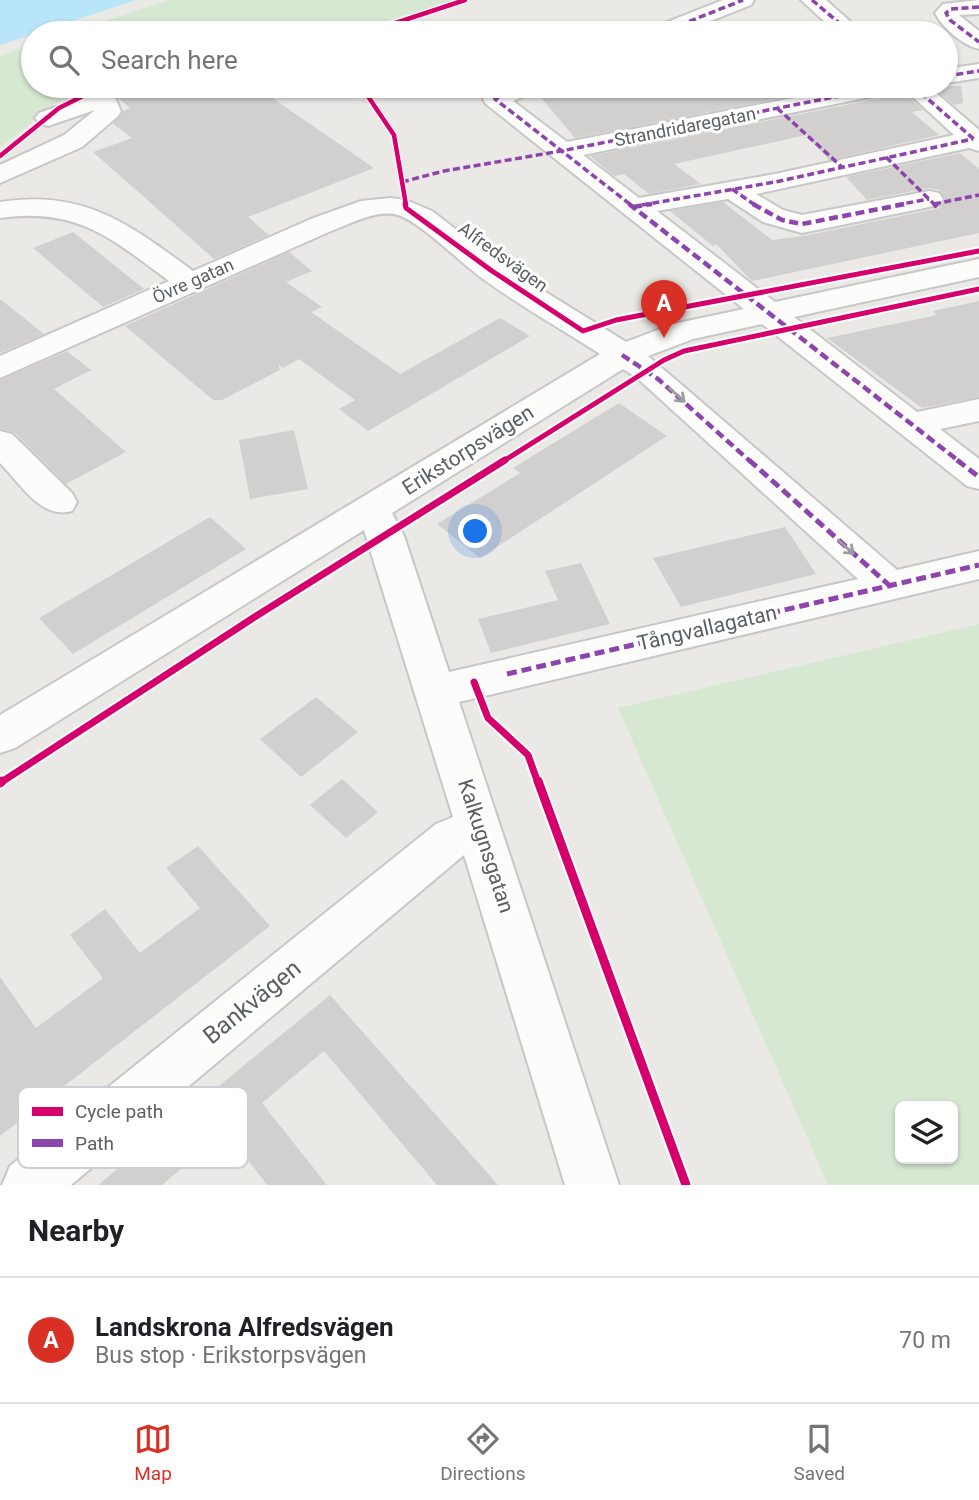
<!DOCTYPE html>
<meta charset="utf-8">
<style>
:root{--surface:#fff;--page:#f2f2f2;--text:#202124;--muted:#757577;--line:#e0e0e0;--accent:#d93025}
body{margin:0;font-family:Roboto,sans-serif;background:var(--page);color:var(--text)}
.controls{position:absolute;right:21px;bottom:21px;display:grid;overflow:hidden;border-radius:10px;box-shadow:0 2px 5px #0004}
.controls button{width:63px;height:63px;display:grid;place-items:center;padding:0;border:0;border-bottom:2px solid var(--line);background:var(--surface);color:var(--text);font:35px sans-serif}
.you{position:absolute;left:476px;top:532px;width:24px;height:24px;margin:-18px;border:5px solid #fff;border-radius:50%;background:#1a73e8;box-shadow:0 0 0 10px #1a73e833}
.badge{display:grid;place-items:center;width:46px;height:46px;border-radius:50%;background:var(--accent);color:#fff;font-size:23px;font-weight:700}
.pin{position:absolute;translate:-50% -58px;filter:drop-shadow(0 2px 4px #0008)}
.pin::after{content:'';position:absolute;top:37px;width:24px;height:21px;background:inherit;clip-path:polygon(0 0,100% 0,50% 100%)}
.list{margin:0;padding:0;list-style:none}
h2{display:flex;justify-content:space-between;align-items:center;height:91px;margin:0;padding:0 28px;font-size:30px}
h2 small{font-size:23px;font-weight:400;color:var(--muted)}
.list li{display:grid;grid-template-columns:46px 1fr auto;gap:21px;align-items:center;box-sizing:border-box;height:126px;padding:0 28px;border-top:2px solid var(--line)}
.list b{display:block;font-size:26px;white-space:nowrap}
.list p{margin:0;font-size:23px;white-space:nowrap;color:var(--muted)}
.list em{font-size:23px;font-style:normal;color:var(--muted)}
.icon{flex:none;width:38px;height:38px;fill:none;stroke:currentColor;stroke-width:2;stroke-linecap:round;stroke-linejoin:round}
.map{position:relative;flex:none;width:979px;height:1185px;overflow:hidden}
.search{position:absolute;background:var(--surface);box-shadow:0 2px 5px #0004;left:21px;right:21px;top:21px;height:77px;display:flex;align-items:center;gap:18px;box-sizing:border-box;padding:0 24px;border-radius:38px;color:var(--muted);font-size:26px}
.sheet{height:217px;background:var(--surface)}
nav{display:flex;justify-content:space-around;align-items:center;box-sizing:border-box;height:98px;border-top:2px solid var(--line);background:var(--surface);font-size:19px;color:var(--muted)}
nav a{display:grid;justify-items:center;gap:4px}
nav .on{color:var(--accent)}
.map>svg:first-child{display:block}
</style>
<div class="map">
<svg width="979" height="1185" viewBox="0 0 979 1185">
<rect width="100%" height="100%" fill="#ebe9e6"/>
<g fill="#d6e8d1" fill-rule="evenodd">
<path d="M170,0h285l-108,33h-281z"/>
<path d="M33,45v41h57l-35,18 -55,43v-91z"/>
<path d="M979,624v561h-151l-210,-477zM953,1106v53h-53v-53z"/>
</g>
<path fill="#b8e5f8" d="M0,0h136l-136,45z"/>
<g fill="#d2d0cf">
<path d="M154,86h101l119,82 -126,49 21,18 -55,24 -121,-107 39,-14 -19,-14 10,-13 7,-3 -12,-10z"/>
<path d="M571,86h271l-267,52 -36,-43z"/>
<path d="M932,86h29l2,17 -9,2z"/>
<path d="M902,91l21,19 -11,2 27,23 -110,25 -23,-25 -132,29 27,20 -52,10 -25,-20 -10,2 -24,-20 301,-60z"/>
<path d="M960,153l19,16v64l-227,48 -36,-37 -3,2 -43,-35 53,-9 49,38 31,-4 137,-28 5,-8 -5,-10 -11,-2 -62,12 -21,-23z"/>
<path d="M73,232l35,28 36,29 -41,18 -70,-59z"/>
<path d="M289,252l23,19 -26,11 36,25 -11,5 89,62 100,-56 30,18 -162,95 -29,-22 16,-9 -56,-41 -16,9 -5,-4 2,6 -58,30h-9l-88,-74z"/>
<path d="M0,299l44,35 -44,19z"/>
<path d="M979,301v96l-57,11 -95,-70 110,-23 -4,-4z"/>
<path d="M67,351l24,19 -37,19 72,63 -60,32 -52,-52 -14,-3v-49z"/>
<path d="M619,403l48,33 -187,122 -43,-34 83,-51 -7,-5z"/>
<path d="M294,430l14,59 -58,10 -11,-59z"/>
<path d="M210,517l36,32 -173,105 -34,-36z"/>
<path d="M785,527l31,47 -135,33 -28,-49z"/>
<path d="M581,563l29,61 -119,29 -13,-34 80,-19 -13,-29z"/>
<path d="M316,697l42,35 -57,45 -41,-38z"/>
<path d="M342,779l36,33 -32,26 -36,-33z"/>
<path d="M198,846l72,80 -270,210v-159l36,51 67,-50 -33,-43 35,-26 35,44 60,-45 -34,-40z"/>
<path d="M330,995l168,190h-61l-113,-134 -62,52 65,82h-60l-41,-54 -64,54h-64z"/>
</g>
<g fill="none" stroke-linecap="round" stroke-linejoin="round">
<g stroke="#c7c7c7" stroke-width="4">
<g id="minor">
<path d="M723,0h31l-3,5 -71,28h-32l4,-5z"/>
<path d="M801,0h25l37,33h-26z"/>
<path d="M979,0v14l-20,1 20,16v18c-17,-4 -36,-21 -44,-36l8,-9z"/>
<path d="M979,64v14l-33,5v-14z"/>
<path d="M507,86h33l-3,5 -24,10 54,41 287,-56h74l51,44v21l-10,-3 -213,46 27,16 19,5 127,-24 10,2 4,6 -4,6 -137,28 -39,-11 -35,-23 -71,12 118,91 204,-43v18l-185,40 123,95 62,-13v22l-39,8 39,30v30l-12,-3 -205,-162 -69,15 -45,17 249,214 82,-19v28l-520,123 160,483h-54l-101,-330 -393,330h-69l8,-19 426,-342 17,-7 -89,-287 -349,218 -15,5v-38l600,-361c-40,-26 -83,-50 -121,-78 -20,-15 -59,-54 -81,-61 -22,-6 -47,9 -67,16l-331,147v-22l169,-75c-58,-43 -92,-74 -169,-63v-16c84,-13 129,22 193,69l118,-52 50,-18 29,-3 16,2 26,11 70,54 124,77 47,-18 71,-15 -258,-205 -3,-5 3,-5zM902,87l52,48 -179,39 -136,24 -56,-43 307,-62 9,-2zM623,369l13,8 222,202 -409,93 -45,-136 -12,-23z"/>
<path d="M94,94l21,3 6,15 -4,5 -35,30 -82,36v-18l64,-30 31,-25 -47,16 -9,-3 -4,-5 4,-5z"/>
<path d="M0,431l12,3 60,59 5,9 -5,9c-31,9 -52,-28 -72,-48z"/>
</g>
</g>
<use href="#minor" fill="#fcfcfb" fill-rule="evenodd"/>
<g stroke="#8e44ad" stroke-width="3.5" stroke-dasharray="7 3.5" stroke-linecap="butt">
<path d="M812,0l39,33"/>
<path d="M979,7l-28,2 -5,4 4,7 29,22"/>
<path d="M660,33l83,-33"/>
<path d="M946,76l33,-5"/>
<path d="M274,86l3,2"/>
<path d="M528,86l-33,13 136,106"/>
<path d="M913,86l63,55"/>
<path d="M777,108l65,59"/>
<path d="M886,157l49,48"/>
<path d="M402,182l42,-11 117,-20 329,-65"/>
<path d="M732,189l23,16"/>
<path d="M934,204l45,-9"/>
<path d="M642,205l133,-23 198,-43"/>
<path d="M896,205l33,-6"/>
</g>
<g stroke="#8e44ad" stroke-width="4.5" stroke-dasharray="9 4.5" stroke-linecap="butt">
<path d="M629,204l331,258"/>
<path d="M753,204l29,16 20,4 103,-20"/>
<path d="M934,204l3,3"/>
<path d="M633,207l19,-3"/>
<path d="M622,355l36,24 93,83"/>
</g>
<g stroke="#8e44ad" stroke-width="5" stroke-dasharray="10 5" stroke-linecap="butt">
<path d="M749,460l141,126"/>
<path d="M957,460l22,17"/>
<path d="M507,674l472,-109"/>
</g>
<g stroke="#fff" stroke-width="7">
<g id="cycleway-far3">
<path d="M365,33l100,-33"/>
<path d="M361,86l33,49 12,70"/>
<path d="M0,156l59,-48 44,-22"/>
</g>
</g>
<g stroke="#fff" stroke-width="9">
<g id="cycleway-far2">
<path d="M405,204l1,4 86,63 91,60 33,-11 363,-69"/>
<path d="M502,462l162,-102 20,-9 295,-62"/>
</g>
</g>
<g stroke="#fff" stroke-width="11">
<g id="cycleway-far1">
<path d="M474,682l14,36 40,37 10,28"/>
<path d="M0,783l250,-163 255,-160"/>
</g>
</g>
<g stroke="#fff" stroke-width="13">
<g id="cycleway">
<path d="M538,781l148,404"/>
<path d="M0,783l2,-2"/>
</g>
</g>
<use href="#cycleway-far3" stroke="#d6006c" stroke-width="4.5"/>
<use href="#cycleway-far2" stroke="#d6006c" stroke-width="5"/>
<use href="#cycleway-far1" stroke="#d6006c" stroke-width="7"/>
<use href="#cycleway" stroke="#d6006c" stroke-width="9"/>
</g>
<defs><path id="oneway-shaft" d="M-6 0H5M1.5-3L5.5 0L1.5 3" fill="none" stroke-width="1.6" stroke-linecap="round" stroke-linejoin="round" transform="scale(1.75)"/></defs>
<g stroke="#9b9ea0">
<use href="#oneway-shaft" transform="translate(677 395) rotate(42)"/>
<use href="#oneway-shaft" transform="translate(846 547) rotate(42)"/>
</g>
<g text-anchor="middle" stroke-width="6" stroke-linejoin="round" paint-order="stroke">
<g font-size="18" fill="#5b6064" stroke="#fff">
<text transform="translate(685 127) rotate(-11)" y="6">Strandridaregatan</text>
<text transform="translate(503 257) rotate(36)" y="6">Alfredsvägen</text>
<text transform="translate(193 281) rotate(-24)" y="6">Övre gatan</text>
</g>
<g font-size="21" fill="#5b6064" stroke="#fff">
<text transform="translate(468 450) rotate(-32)" y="7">Erikstorpsvägen</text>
<text transform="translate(707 628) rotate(-13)" y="7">Tångvallagatan</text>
<text transform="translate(486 846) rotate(72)" y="7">Kalkugnsgatan</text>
</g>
<g font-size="24" fill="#5b6064" stroke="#fff">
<text transform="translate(252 1002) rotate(-39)" y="8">Bankvägen</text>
</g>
</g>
<rect x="18" y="1087" width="230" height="81" rx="10" fill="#fff" stroke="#cecfd0" stroke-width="2"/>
<rect x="32" y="1107" width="31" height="9" fill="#d6006c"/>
<rect x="32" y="1139" width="31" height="8" fill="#8e44ad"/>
<g font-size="19" fill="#5b6064">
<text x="75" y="1118">Cycle path</text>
<text x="75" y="1150">Path</text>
</g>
</svg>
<div class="controls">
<button><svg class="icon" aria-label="layers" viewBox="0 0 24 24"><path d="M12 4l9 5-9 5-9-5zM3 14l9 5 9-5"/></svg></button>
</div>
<div class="you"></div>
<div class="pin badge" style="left:664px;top:338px">A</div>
<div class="search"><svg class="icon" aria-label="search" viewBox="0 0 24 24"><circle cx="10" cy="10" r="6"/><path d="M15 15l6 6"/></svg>Search here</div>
</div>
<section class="sheet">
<h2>Nearby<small></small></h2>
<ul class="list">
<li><span class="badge">A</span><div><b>Landskrona Alfredsvägen</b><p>Bus stop · Erikstorpsvägen</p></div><em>70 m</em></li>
</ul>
</section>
<nav>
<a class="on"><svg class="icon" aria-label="map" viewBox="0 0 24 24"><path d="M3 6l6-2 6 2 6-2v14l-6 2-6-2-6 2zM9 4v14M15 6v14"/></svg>Map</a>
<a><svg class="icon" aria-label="directions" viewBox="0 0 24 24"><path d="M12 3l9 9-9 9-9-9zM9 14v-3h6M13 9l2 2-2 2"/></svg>Directions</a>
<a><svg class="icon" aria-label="saved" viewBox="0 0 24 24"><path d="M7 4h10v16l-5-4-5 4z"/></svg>Saved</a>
</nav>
